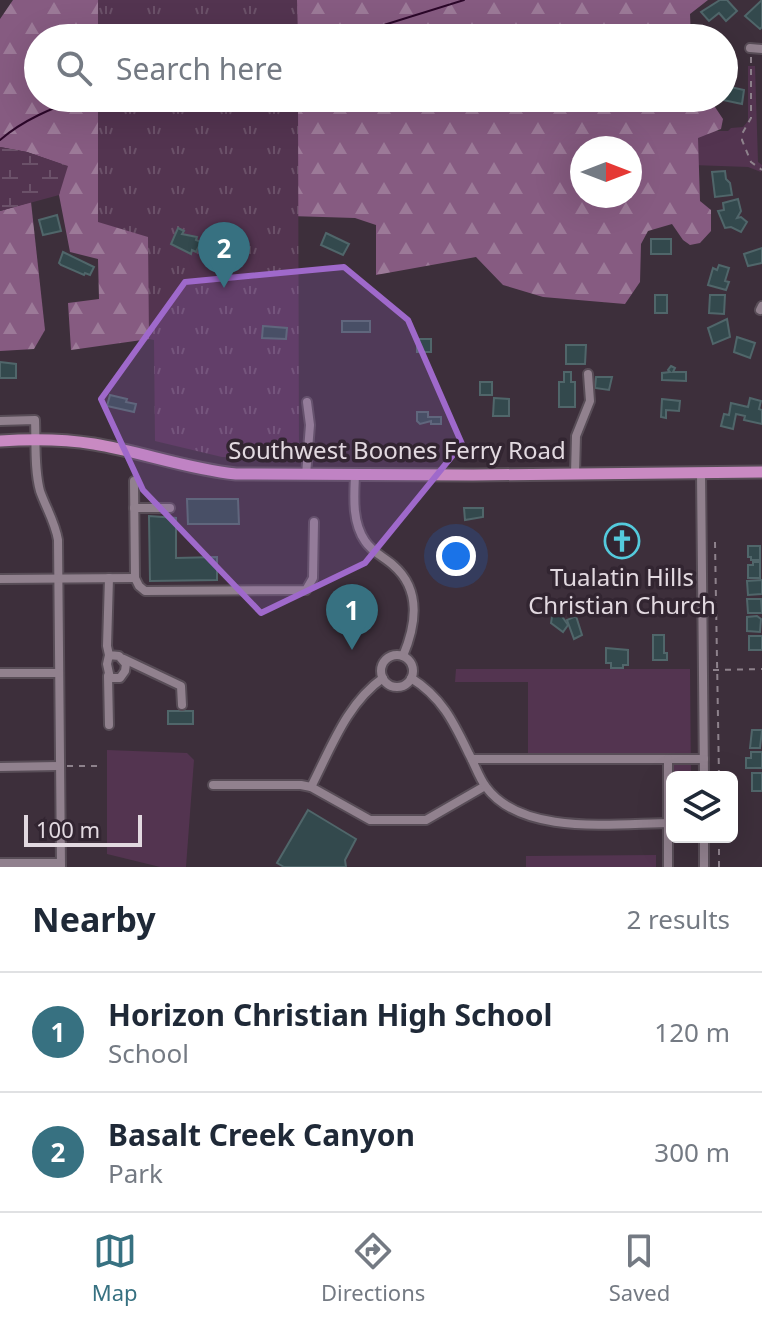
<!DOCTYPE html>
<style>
:root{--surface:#fff;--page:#f2f2f3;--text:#1f2937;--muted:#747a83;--line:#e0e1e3;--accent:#377181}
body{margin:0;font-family:"Noto Sans",sans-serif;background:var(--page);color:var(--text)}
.controls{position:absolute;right:24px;bottom:24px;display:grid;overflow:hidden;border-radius:12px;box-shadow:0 8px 32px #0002}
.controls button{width:72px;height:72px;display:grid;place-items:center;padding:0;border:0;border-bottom:2px solid var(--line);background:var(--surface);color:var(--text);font:40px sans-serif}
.compass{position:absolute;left:570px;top:136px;width:72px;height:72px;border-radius:50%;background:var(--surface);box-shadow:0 8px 32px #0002;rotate:90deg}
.scale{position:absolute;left:24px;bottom:20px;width:118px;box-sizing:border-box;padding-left:8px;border:4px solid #e2d9e0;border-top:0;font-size:22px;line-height:28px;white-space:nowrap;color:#e2d9e0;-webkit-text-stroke:6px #322531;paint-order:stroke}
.you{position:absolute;left:456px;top:556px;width:28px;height:28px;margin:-20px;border:6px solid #fff;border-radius:50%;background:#1a73e8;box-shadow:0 0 0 12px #1a73e833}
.badge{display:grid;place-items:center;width:52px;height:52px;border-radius:50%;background:var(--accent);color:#fff;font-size:26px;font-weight:700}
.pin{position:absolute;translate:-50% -66px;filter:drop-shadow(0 2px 4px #0008)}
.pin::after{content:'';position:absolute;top:42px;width:28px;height:24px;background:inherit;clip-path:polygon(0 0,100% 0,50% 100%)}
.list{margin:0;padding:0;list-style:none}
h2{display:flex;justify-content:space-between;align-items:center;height:104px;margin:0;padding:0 32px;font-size:34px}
h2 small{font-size:26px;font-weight:400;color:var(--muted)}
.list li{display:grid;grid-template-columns:52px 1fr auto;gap:24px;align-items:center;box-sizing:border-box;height:120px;padding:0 32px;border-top:2px solid var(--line)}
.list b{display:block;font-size:30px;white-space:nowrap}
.list p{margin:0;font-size:26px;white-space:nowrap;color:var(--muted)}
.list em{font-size:26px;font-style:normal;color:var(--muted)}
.icon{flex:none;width:44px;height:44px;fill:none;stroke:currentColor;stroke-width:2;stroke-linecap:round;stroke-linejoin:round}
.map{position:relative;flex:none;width:762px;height:867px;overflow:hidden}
.search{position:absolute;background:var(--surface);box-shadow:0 8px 32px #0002;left:24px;right:24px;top:24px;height:88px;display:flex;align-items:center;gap:20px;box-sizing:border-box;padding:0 28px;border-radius:44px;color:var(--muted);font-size:30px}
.sheet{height:344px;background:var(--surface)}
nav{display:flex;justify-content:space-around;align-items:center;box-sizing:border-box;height:112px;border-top:2px solid var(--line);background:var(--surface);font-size:22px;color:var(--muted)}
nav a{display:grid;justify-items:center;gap:4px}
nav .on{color:var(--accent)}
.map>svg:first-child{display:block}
</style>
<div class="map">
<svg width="762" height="867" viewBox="0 0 762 867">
<defs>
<pattern id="forest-firs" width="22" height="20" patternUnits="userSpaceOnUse" patternTransform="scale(2)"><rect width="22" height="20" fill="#865b81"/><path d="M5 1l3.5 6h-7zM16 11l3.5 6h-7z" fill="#9c7a98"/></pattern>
<pattern id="wetland-marsh" width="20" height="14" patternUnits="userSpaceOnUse" patternTransform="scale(2)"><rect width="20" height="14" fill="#533450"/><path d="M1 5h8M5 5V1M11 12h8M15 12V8" fill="none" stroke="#6b5169"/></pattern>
<pattern id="park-tufts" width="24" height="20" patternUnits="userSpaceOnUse" patternTransform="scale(2)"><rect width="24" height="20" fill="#533450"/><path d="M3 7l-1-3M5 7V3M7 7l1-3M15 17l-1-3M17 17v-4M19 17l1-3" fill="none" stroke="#6b5169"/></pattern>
</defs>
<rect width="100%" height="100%" fill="#3d2f3b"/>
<g fill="#533450">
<path d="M748,66h7l3,96 4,3 -1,7 -13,-5 -56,-2v-34h36l3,-3 12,-1 5,-6z"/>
<path d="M456,669h234l1,108h-19v-22l-144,-1v-72h-73z"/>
<path d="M107,750l80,3 7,7 -8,107h-26l-53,-13z"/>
<path d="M656,855v12h-130v-11z"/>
</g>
<g fill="url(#forest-firs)" fill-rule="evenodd">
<path d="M13,0h695l-18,14 1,24h-653v60h671l14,21 -2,10 -23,9 2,63 11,9v21l-11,12 -10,2 -7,-5 -11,-16 -24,7 -7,13 -1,38 -15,22 -82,-7 -40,-12 -27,-28 -100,18v-50l-21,-7 -65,-2 -136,75v58v-10h-5l-78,11 -3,-47 31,-4 -1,-40 -28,-7 -11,-57 5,-30 -37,-13 -27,-5v-128zM582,148h48v48h-48z"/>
<path d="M31,202l14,128 -11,19 -34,2v-140z"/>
</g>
<path fill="url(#wetland-marsh)" d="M0,147l27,5 41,14 -9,29 -59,16z"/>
<g fill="url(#park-tufts)">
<path d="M98,0h199l1,38h-200z"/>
<path d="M98,98h200l1,362 -77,-3 -67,-16 -1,-101 -5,-1 -1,-102 -50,-15z"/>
</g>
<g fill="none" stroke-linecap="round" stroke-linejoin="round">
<g stroke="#2b0729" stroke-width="2">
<path d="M342,38l122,-38"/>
<path d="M0,140c23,-20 52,-32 81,-42"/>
</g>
</g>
<g fill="#33494d" stroke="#50666a" stroke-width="2">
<path d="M720,0h7l10,11 -11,10 -7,-8 -10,8 -8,-9z"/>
<path d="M762,0v27l-2,2 -15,-13z"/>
<path d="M726,86l18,4 -2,14 -19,-4z"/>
<path d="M725,171l1,8 4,4 2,12 -17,2 -3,-25z"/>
<path d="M738,199l3,12 -4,7 4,-1 6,5 -6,10 -10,-5 -6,1 -7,-17 6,-1 -1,-7z"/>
<path d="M57,215l4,16 -18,4 -4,-15z"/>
<path d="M178,228l6,3 -2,3 15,3 -1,3 5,2 -5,10 -4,-2 -1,4 -20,-10z"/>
<path d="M326,233l23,11 -6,11 -22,-10z"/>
<rect x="651" y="239" width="20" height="15"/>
<path d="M762,248v15l-14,3 -4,-12z"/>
<path d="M63,252l31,15 -4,8 -5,-2 -1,2 -23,-10 -2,-2z"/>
<path d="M719,265l10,3 -4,13 4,1 -3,8 -18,-5 5,-17 4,2z"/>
<rect x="655" y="295" width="12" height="18"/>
<path d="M710,295h15l-1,19 -15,-1z"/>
<path d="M727,319l3,18 -17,7 -5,-16z"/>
<rect x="342" y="321" width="28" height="11"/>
<path d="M263,326l24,2 -1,11 -24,-1z"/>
<path d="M737,337l18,6 -5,15 -16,-6z"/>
<rect x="417" y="339" width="14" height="13"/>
<path d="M566,345h20l-1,19h-19z"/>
<path d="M0,362l16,2v14h-16z"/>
<path d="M671,366l4,2 -2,4h13v9l-24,-1v-7l8,-1 -2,-2z"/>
<path d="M564,372h7v10h4v25h-16v-25h5z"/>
<path d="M596,377h16l-3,13 -14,-2z"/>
<rect x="480" y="382" width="12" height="13"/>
<path d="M110,395l17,4 -1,3 10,2 -2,8 -27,-6z"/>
<path d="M494,398l15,1v17h-16z"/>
<path d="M750,398l11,3 -2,8 3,1v14l-18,-4 1,-4 -9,-2 -3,15 -12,-3 3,-12 5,1 2,-12 17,4z"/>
<path d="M662,399l18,2 -1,10 -13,-1v8l-5,-1z"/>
<path d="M417,412h11v5h13v7h-10v-3l-11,3 -3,-3z"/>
<path d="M187,499h51l1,25h-51z"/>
<path d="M464,508h19v9l-18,3z"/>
<path d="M149,516l27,2v40l41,-1v23l-67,1z"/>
<rect x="614" y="527" width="15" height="29"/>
<path d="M748,546h12v14h-9v-3h-3z"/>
<path d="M753,562h7v16h-12v-13h5z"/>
<path d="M762,580v14l-14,1 -1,-14z"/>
<path d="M747,599h14l1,14h-14z"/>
<path d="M554,604l8,2 -1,9 7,10 -5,7 -12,-9z"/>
<path d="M576,616l6,19 -8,4 -7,-19z"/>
<path d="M757,616l4,3 -1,13 -13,-1v-14z"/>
<path d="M653,635h11v18h3v7h-14z"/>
<rect x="749" y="636" width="13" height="14"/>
<path d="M606,648l22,2v15h-5v3h-12v-5h-5z"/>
<rect x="168" y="711" width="25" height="13"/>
<path d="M752,730h10l-2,18h-10z"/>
<path d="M751,752h11v16h-16v-10h5z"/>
<rect x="752" y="773" width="10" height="18"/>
<path d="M308,810l48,29 -11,21 1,7h-62l-7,-4z"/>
</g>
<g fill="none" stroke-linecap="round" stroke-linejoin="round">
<g stroke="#584d57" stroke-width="12">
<g id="minor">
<path d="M750,48l12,1"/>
<path d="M760,310l2,-4"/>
<path d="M0,421l35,-1c1,23 -1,49 5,71 6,17 15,31 18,49l3,327"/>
<path d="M701,472l3,305"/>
<path d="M575,474l1,-38 14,-35 -2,-27"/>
<path d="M306,475l4,-50 -3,-23"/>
<path d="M355,475c-1,22 -3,47 10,66 7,11 19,16 28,24 29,25 23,60 10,91"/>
<path d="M134,481l1,97 4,8 6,5 161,-1 7,-12 1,-56"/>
<path d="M134,508h36"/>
<path d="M109,578l-2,68 2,9 10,1 7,8 -1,7 -5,7h-10l-3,-14 2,-9"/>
<path d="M0,579l135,-1"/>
<circle cx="397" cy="671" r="16"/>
<path d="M124,659l57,27 1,19"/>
<path d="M0,673h59"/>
<path d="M108,676l1,49"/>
<path d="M383,678c-36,25 -52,70 -72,109l59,33h56l59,-34"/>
<path d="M411,678c31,19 43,45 58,76 6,11 10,24 17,33 37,50 131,36 186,36"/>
<path d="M472,759h232"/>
<path d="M668,759v108"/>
<path d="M0,767l59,-1"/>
<path d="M213,785h88l10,2"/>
<path d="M704,837v30"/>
<path d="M0,863h60"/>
</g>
</g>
<g stroke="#584d57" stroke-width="15">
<path id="major" d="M0,441c32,-2 63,-2 94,3 48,8 93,25 142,30l237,1 289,-3"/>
</g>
<g stroke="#8e828c" stroke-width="2" stroke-dasharray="6 6" stroke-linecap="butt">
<path d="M751,57v61l-9,16v6l9,22 11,8"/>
<path d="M715,542l4,235"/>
<path d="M713,670l49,-1"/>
<path d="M67,766h35"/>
<path d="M719,867v-30"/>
</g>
<use href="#minor" stroke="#91818e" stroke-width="8"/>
<use href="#major" stroke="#c98ac2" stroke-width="11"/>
</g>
<path fill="#9f69cb" fill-opacity="0.2" stroke="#9f69cb" stroke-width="6" stroke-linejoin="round" d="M344,267l64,53 54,124 -97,119 -104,50 -118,-123 -42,-91 84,-117z"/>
<defs>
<g id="church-ring" transform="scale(1.8)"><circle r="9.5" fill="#322531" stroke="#54cadc" stroke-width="1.5"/><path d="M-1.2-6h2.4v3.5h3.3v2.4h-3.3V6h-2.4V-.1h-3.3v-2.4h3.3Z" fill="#54cadc"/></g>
</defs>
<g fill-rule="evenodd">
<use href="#church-ring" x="622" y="541"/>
</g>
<g text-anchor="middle" stroke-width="7" stroke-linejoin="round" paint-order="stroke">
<g font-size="24" fill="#e2d9e0" stroke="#322531">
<text x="397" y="459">Southwest Boones Ferry Road</text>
</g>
<g font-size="24" fill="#e2d9e0" stroke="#322531">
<text x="622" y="586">Tualatin Hills<tspan x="622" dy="28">Christian Church</tspan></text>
</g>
</g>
</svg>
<div class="controls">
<button><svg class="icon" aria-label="layers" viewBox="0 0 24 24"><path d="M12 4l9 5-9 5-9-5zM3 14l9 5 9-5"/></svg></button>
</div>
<svg class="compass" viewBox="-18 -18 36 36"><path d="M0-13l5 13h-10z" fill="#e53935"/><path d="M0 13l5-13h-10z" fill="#747a83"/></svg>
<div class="scale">100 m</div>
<div class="you"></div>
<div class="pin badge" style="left:352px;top:650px">1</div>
<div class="pin badge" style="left:224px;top:288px">2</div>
<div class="search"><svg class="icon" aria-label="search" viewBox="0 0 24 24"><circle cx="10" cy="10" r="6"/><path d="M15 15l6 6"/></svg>Search here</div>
</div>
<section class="sheet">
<h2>Nearby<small>2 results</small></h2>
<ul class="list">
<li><span class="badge">1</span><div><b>Horizon Christian High School</b><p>School</p></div><em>120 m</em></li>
<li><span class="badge">2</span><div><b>Basalt Creek Canyon</b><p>Park</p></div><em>300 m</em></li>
</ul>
</section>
<nav>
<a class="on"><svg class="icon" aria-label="map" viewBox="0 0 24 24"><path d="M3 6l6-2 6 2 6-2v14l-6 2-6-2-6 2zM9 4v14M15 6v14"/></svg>Map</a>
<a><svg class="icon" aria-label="directions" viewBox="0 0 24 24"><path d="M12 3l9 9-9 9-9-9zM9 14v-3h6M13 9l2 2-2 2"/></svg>Directions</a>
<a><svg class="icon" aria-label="saved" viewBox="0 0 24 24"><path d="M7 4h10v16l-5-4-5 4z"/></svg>Saved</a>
</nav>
